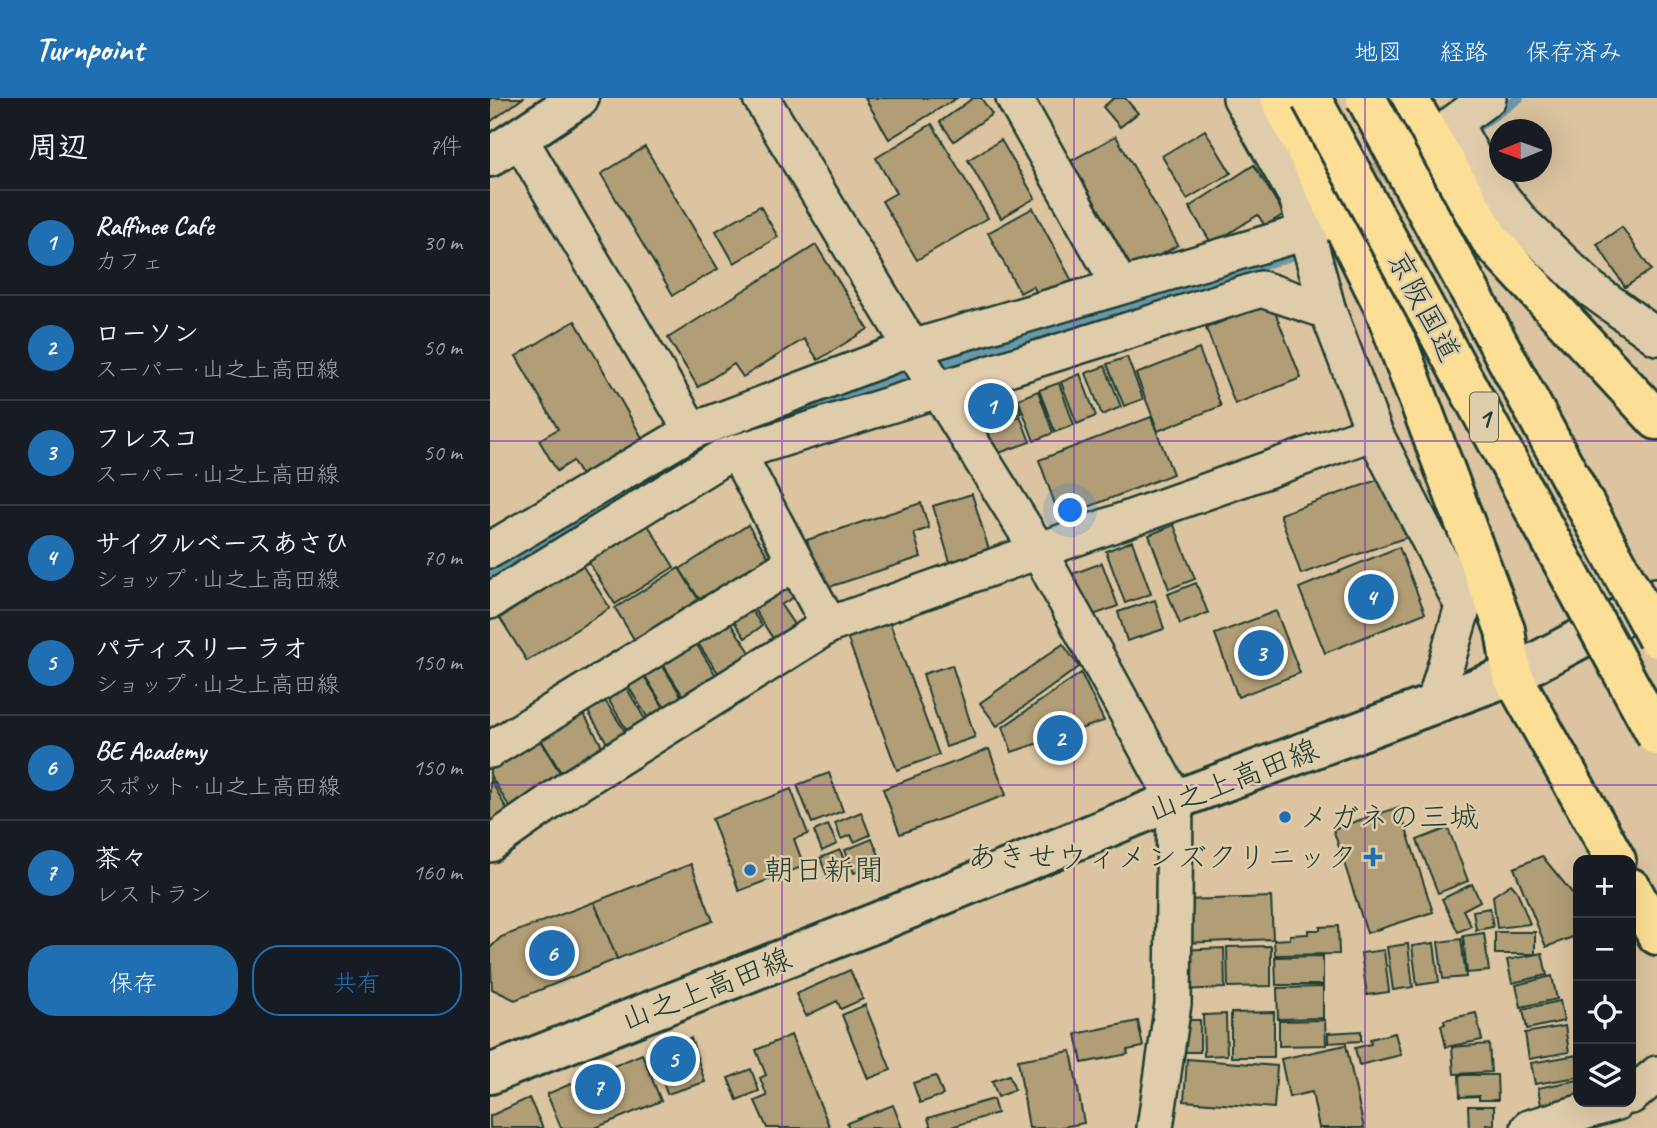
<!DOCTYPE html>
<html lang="ja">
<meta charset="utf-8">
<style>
:root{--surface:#171b24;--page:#20242c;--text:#f1f3f6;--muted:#9ea1a6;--line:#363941;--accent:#1f6fb2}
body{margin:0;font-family:Caveat,"Klee One",sans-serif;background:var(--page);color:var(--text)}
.controls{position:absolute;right:21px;bottom:21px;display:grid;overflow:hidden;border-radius:14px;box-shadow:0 7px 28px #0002}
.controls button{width:63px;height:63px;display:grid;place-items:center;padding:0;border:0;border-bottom:2px solid var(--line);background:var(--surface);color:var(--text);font:35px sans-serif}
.compass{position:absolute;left:999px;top:21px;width:63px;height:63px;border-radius:50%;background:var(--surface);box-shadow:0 7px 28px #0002;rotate:269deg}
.you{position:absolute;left:581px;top:413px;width:24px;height:24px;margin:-18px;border:5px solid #fff;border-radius:50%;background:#1a73e8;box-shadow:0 0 0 10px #1a73e833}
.badge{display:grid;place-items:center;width:46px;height:46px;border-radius:50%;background:var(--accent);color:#fff;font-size:23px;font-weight:700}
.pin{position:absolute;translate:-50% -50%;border:4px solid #fff;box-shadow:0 2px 7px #0006}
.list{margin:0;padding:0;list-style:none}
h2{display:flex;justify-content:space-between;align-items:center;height:91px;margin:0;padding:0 28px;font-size:30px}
h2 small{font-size:23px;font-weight:400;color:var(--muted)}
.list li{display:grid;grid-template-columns:46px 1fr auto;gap:21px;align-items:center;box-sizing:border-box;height:105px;padding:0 28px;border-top:2px solid var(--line)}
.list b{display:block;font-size:26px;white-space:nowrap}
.list p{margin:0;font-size:23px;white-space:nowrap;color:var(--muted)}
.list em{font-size:23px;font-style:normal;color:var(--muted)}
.actions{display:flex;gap:14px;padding:21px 28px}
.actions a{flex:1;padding:16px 0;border:2px solid var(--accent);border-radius:28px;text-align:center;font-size:24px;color:var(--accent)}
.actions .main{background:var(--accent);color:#fff}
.icon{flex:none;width:38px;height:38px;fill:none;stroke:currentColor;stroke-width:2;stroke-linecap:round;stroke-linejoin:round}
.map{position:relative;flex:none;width:1167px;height:1030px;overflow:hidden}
header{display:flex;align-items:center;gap:42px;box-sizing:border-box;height:98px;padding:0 35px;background:var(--accent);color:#fff}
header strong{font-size:33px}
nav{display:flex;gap:38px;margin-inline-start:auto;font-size:24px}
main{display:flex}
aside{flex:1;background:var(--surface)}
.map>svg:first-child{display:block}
</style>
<header>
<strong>Turnpoint</strong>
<nav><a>地図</a><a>経路</a><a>保存済み</a></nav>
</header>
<main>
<aside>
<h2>周辺<small>7件</small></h2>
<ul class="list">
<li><span class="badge">1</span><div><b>Raffinee Cafe</b><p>カフェ</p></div><em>30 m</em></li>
<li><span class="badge">2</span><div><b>ローソン</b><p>スーパー · 山之上高田線</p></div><em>50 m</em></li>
<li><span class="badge">3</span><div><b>フレスコ</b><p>スーパー · 山之上高田線</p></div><em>50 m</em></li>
<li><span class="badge">4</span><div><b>サイクルベースあさひ</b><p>ショップ · 山之上高田線</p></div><em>70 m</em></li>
<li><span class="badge">5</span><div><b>パティスリー ラオ</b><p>ショップ · 山之上高田線</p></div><em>150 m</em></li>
<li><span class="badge">6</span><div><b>BE Academy</b><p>スポット · 山之上高田線</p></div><em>150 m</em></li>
<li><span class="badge">7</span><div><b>茶々</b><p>レストラン</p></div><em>160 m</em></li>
</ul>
<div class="actions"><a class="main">保存</a><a>共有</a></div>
</aside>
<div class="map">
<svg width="1167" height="1030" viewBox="0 0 1167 1030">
<rect width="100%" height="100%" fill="#dbc49f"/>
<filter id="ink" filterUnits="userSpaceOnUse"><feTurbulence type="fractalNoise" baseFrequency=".0143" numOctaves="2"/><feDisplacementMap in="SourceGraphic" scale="14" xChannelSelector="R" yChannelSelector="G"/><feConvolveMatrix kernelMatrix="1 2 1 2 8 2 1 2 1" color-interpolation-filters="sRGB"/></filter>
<g filter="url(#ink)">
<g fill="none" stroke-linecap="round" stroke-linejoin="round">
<g stroke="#6799aa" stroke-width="10">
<path d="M989,28l40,-28"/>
<path d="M262,332l129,-48 410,-126 9,-5"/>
<path d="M0,475l204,-121 21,-8"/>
</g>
</g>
<g fill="#b19e76" stroke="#1f3d34" stroke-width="2">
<path d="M0,0h33l-33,24z"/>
<path d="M375,0h92l-68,41z"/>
<path d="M483,0h8l11,16 -38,27 -14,-19z"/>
<path d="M624,0h11l13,15 -18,14 -17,-20z"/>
<path d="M442,26l56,94 -71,42 -35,-59 14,-8 -20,-35z"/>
<path d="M715,32l26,43 -44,26 -25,-43z"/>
<path d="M626,38l62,109 -45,25 -62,-109z"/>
<path d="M511,42l34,58 -34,20 -33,-58z"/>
<path d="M155,49l73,122 -45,26 -72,-121z"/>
<path d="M764,67l30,49 -19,12 -7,-11 -46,29 -23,-37z"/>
<path d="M270,108l18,31 -44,26 -18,-32z"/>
<path d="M543,110l39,73 -32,17 -7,-12 -13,7 -32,-60z"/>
<path d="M1132,129l29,43 -26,17 -28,-43z"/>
<path d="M326,147l52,84 -50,31 -14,-21 -61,38 -9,-13 -36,23 -30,-49z"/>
<path d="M781,204l30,76 -66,26 -29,-76z"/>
<path d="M85,223l69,120 -62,36 -9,-16 -16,10 -18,-31 19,-11 -42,-73z"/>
<path d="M709,251l22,57 -63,25 -22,-57z"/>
<path d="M637,259l16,42 -19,7 -17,-42z"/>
<path d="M615,268l16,41 -19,8 -16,-42z"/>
<path d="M590,276l16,42 -19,8 -16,-42z"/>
<path d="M569,285l15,42 -19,7 -16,-42z"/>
<path d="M521,287l10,28 -40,14 -10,-28z"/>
<path d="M548,293l15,42 -19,8 -16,-42z"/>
<path d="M530,318l10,26 -34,12 -9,-26z"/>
<path d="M661,319l22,57 -113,44 -21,-58z"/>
<path d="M896,379l22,60 -107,37 -21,-60z"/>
<path d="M482,396l17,56 -39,12 -17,-56z"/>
<path d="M431,405l8,25 -15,5 7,24 -98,32 -16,-49z"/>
<path d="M158,427l26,42 -59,37 -27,-43z"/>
<path d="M258,427l27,42 -69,43 -26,-41z"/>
<path d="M684,427l21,54 -26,10 -20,-54z"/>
<path d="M642,443l19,53 -26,9 -19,-52z"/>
<path d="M909,449l26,66 -100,40 -26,-65z"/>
<path d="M612,465l16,43 -30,11 -16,-43z"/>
<path d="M92,467l28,43 -83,53 -27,-43z"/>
<path d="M189,470l27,44 -64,40 -27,-44z"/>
<path d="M297,481l10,16 -16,10 14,21 -21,14 -24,-37z"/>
<path d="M706,485l12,30 -28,11 -12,-30z"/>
<path d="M665,502l9,29 -37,12 -9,-29z"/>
<path d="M258,507l14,21 -17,12 -14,-21z"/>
<path d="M786,513l24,62 -62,24 -23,-63z"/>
<path d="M236,519l26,38 -31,22 -26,-38z"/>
<path d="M398,520l51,137 -42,15 -51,-136z"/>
<path d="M202,539l25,40 -32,22 -26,-41z"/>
<path d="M573,546l16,23 -82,59 -17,-23z"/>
<path d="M172,567l23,37 -17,11 -23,-37z"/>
<path d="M462,567l23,72 -29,10 -23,-73z"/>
<path d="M591,575l23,48 -92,31 -9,-25z"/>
<path d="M154,578l23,37 -16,10 -23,-37z"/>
<path d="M136,589l23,39 -18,11 -23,-38z"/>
<path d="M114,601l26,40 -18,12 -25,-41z"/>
<path d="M92,613l23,40 -42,25 -24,-40z"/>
<path d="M47,638l27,43 -52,32 -22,-36v-10z"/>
<path d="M499,651l17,46 -106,39 -17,-45z"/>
<path d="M339,675l14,38 -31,12 -15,-38z"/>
<path d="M0,681l23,41 -23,13z"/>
<path d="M301,691l17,45 -14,5 10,27 -65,25 -27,-72z"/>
<path d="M909,709l34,105 -66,21 -34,-104z"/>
<path d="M371,714l9,23 -16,7 -3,-7 -10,4 -6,-16z"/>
<path d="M338,727l9,19 -15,7 -8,-20z"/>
<path d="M958,730l20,53 -30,12 -21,-53z"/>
<path d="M382,741l10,23 -28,11 -9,-23z"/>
<path d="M350,752l9,22 -20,8 -9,-22z"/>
<path d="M1052,758l36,44v35l-32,12 -32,-79z"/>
<path d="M201,766l22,57 -96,38 -23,-57z"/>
<path d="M982,786l8,17 -17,9 8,16 -13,6 -16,-33z"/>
<path d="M1021,786l6,7 13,33 -33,4 -4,-32z"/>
<path d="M781,799l2,42 -87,4 -1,-43z"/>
<path d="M104,804l23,57 -102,41 -23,-11 -2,-41 11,-11z"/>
<path d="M1000,810l3,19 -17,3 -3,-19z"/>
<path d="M848,828l1,28 -64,1 -1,-15 16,-1v-4l18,-1v-4h12v-3z"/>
<rect x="1005" y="834" width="40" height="22"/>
<path d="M994,835l5,38 -22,2 -4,-37z"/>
<path d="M971,841l5,38 -23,2 -5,-37z"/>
<path d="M944,845l5,39 -22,3 -5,-39z"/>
<path d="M918,846l5,43 -20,3 -6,-43z"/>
<path d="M781,848v40l-43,1 -1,-40z"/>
<path d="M734,850l1,40 -45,2 -2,-40z"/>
<path d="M894,852l5,42 -22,3 -6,-42z"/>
<path d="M1052,855l5,22 -35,8 -5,-23z"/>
<path d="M833,858v29h-47l-1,-28z"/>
<path d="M360,872l13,29 -22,10 -4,-8 -31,15 -10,-22z"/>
<path d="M1062,878l5,23 -36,8 -5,-22z"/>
<path d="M833,889v31l-45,1 -1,-31z"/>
<path d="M1070,903l4,20 -37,8 -4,-20z"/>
<path d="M375,907l26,65 -23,9 -26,-64z"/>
<path d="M784,914v45h-43v-44z"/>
<path d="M986,915l6,27 -36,7 -5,-22 4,-1 -1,-4z"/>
<path d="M736,916l1,41 -23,1 -1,-41z"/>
<rect x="684" y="922" width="26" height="32"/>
<path d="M835,922l1,25 -47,1v-25z"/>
<path d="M648,923l5,26 -16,3 1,4 -46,9 -6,-29z"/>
<path d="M1075,928l4,26 -40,7 -4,-26z"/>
<path d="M871,933v10l-33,2v-10z"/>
<path d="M905,935l6,22 -42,10 -4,-17 16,-4 -1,-5z"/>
<path d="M301,937l39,93h-63l-12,-27 12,-5 -7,-18 6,-3 -10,-25z"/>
<path d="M201,940l14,44 -38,12 -14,-44z"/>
<path d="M999,946l2,28 -37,2 -2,-27z"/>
<path d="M856,947l18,83h-45l-7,-36 -23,5 -8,-38z"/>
<path d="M581,953l13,72 -27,5h-28l-11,-68z"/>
<path d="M152,956l19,47 -66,27h-34l-14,-34z"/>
<path d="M1087,957l1,22 -43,7 -4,-21z"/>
<path d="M697,961l90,7 -3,42 -90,-7z"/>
<path d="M261,971l8,22 -22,9 -9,-22z"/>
<path d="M519,977l6,15 -17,7 -6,-16z"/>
<path d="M969,977h38l1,25h-19v-4l-19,1z"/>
<path d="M446,978l7,19 -23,8 -7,-20z"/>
<path d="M1088,982v22l-36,9 -4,-23z"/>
<path d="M39,1000l14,30h-53v-12z"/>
<path d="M503,1001l4,14 -49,15h-17l-3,-10z"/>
<path d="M403,1007l9,23h-53l-2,-5z"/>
<path d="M978,1008h26v19l-8,-1v4h-17z"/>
</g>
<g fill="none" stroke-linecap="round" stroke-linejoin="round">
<path stroke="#b5a98a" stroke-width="35" stroke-dasharray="35 18" stroke-linecap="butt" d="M850,113l83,-65"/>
<g stroke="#1f3d34" stroke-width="40">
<g id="street">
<path d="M271,0l151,250 126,202 137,250 -2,204 -18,124"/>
<path d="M524,0l106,188"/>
<path d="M751,0l56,99 31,114"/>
<path d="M998,0l-34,25 27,49 42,52 68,65 66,48"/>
<path d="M29,40l173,293"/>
<path d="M247,354l92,173"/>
<path d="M0,452l202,-119 220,-83 393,-116 21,-11"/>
<path d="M0,503l233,-144 538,-168 67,22 46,121 89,174 -29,99"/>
<path d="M0,652l304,-187"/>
<path d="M0,746l80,-56 259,-163 545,-193"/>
<path d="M1141,998l26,-22"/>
<path d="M1039,1030l88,-26"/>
</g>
</g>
<g stroke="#1f3d34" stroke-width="44">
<g id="secondary">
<path d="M0,59l89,-59"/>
<path d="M0,976l385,-151 300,-123 337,-125 145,-77"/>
</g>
</g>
<g stroke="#1f3d34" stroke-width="44">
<g id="highway">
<path d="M790,0l104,209 121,323 7,45 104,185"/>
<path d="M918,0l83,143 166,179"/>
<path d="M1141,790l26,47"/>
</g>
</g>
<use href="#street" stroke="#dfccaa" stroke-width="35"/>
<use href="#secondary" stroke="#dfccaa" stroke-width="38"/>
<use href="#highway" stroke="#fdde96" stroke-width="38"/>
<g stroke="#1f3d34" stroke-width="44" stroke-linecap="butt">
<g id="highway-bridge">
<path d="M821,0l346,638"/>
<path d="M876,0l291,540"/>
</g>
</g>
<use href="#highway-bridge" stroke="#fdde96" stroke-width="38"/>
</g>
</g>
<path fill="none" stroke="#7b2cbf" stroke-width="2" stroke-opacity="0.55" d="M292,0v1030M584,0v1030M875,0v1030M0,343h1167M0,687h1167"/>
<g fill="#1f6fb2" stroke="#dfccaa" stroke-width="2.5">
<circle cx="795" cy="719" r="7"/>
<path d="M879.5 748.5h7v7h7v7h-7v7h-7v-7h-7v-7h7z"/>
<circle cx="260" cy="772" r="7"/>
</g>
<g text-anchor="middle" stroke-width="5" stroke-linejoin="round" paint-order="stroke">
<rect fill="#dfccaa" stroke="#596857" stroke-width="2" x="980" y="294.5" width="28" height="49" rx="5"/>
<g font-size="28" font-weight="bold" fill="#1f3d34">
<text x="994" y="329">1</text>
</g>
<g font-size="30" fill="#1f3d34" stroke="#dfccaa">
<text transform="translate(934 208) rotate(62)" y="10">京阪国道</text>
<text transform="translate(743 682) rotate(-21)" y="10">山之上高田線</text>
<text transform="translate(216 891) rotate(-21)" y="10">山之上高田線</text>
</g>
<g font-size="30" fill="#1f3d34" stroke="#dfccaa" text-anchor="start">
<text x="809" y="729">メガネの三城</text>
<text x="867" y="769" text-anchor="end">あきせウィメンズクリニック</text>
<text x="274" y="782">朝日新聞</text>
</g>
</g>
</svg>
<div class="controls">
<button>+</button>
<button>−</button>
<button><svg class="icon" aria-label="locate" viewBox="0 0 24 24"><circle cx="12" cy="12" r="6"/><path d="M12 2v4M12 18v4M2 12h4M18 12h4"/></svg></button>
<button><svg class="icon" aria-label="layers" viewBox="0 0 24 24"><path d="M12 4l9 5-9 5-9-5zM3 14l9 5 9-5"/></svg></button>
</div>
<svg class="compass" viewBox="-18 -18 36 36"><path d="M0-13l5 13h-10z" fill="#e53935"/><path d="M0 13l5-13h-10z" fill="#9ea1a6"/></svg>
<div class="you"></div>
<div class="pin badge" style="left:501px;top:308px">1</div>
<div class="pin badge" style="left:570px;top:640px">2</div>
<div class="pin badge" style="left:771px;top:555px">3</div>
<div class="pin badge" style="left:881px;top:499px">4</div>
<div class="pin badge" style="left:183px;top:961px">5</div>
<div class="pin badge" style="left:62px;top:855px">6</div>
<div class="pin badge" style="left:108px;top:989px">7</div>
</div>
</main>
